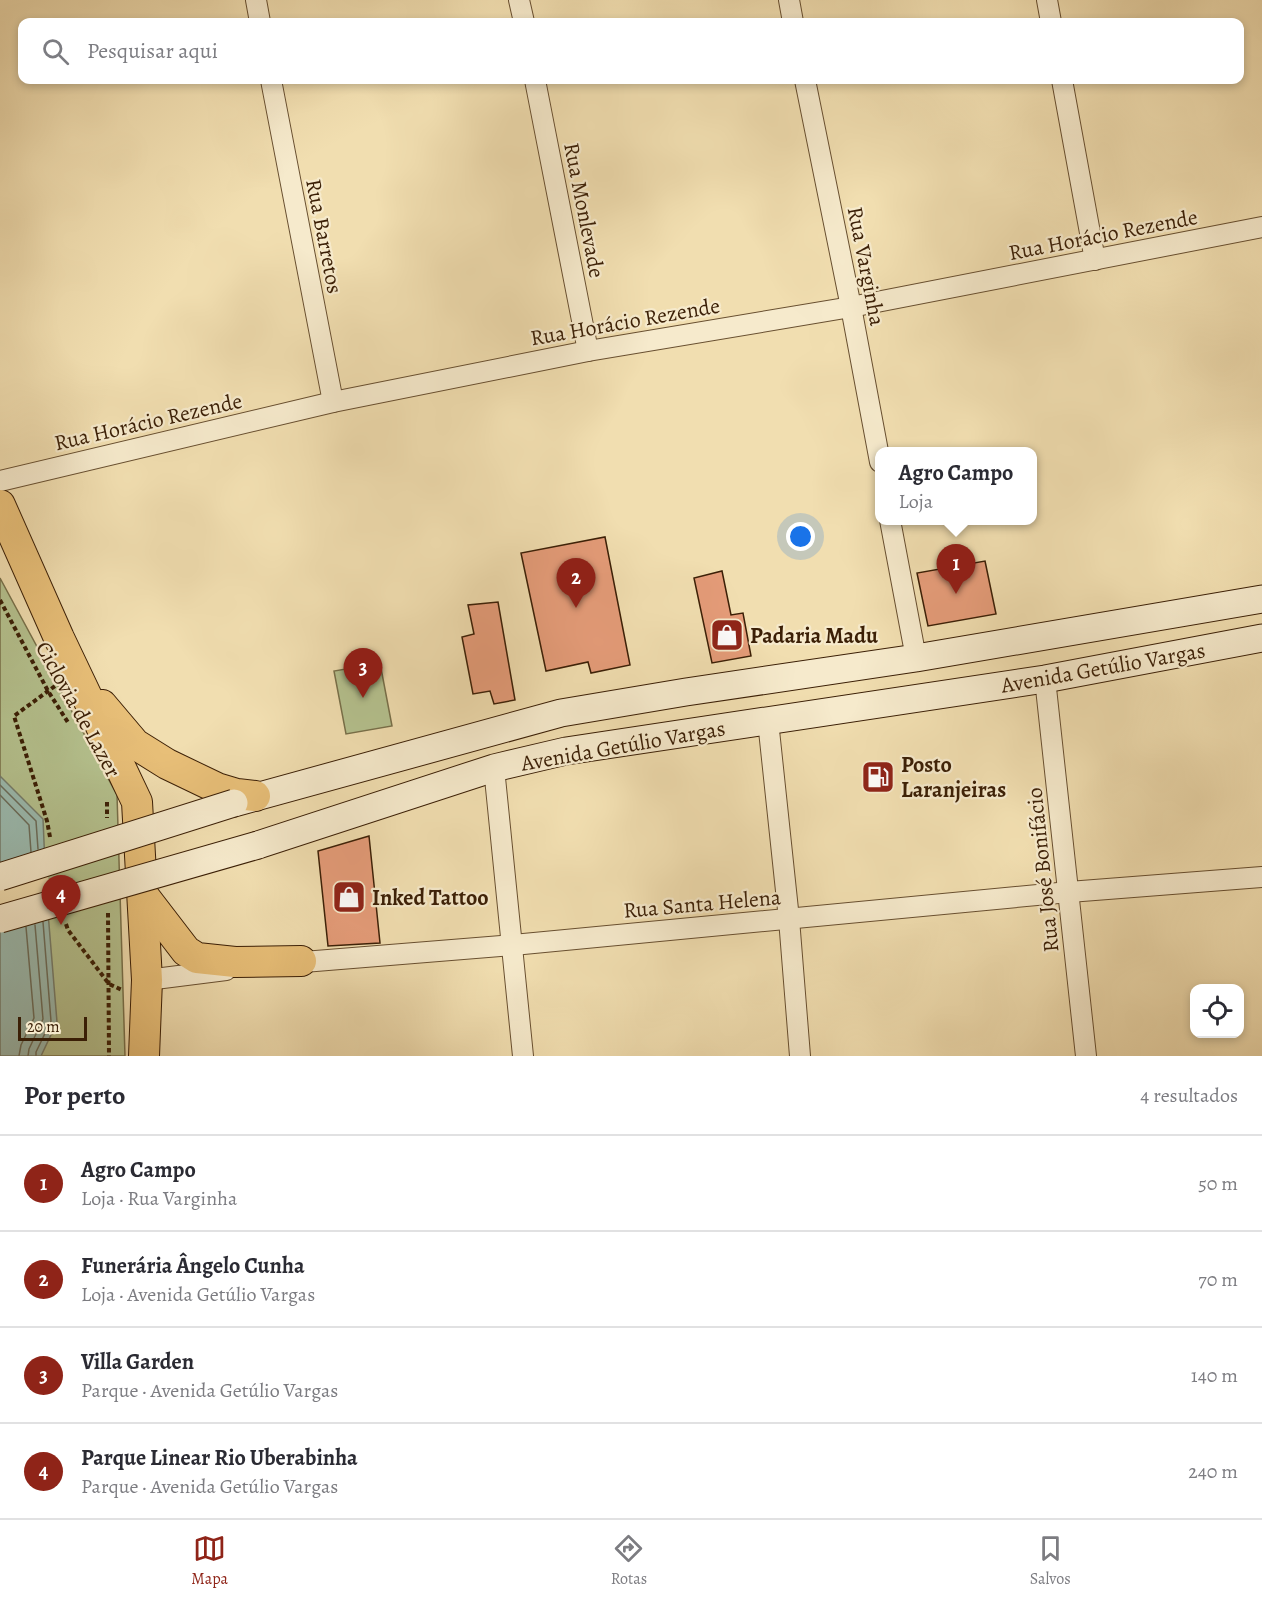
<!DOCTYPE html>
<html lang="pt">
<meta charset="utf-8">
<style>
:root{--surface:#fff;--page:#f7f7f7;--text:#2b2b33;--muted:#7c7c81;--line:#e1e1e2;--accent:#8f2418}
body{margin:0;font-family:Alegreya,serif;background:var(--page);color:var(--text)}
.controls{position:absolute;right:18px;bottom:18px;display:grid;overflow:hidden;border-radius:12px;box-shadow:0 3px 9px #0003}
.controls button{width:54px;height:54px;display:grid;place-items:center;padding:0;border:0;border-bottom:2px solid var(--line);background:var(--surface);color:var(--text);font:30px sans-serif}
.scale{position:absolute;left:18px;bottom:15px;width:69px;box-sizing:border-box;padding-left:6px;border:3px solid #3b1f06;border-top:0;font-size:16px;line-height:21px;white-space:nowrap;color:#3b1f06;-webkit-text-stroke:4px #f6eacc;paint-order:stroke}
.you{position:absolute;left:801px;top:537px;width:21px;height:21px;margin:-15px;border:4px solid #fff;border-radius:50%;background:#1a73e8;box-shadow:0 0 0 9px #1a73e833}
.badge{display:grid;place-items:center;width:39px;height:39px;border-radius:50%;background:var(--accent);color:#fff;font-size:20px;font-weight:700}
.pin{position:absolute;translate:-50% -50px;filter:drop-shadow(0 2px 3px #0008)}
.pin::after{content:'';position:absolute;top:32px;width:21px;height:18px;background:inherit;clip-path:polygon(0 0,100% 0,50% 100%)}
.popup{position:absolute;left:875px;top:447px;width:162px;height:78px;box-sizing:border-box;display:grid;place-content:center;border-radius:12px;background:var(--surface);filter:drop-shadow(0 2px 4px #0005);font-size:20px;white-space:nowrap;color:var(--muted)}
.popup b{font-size:22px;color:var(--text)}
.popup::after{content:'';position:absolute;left:50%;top:100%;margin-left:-12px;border:12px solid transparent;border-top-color:var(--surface)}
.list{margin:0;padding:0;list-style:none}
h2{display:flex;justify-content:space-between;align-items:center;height:78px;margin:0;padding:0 24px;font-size:26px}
h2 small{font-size:20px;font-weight:400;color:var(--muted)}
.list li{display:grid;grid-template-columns:39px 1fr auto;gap:18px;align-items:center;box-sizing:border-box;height:96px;padding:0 24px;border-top:2px solid var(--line)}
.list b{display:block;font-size:22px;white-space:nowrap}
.list p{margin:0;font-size:20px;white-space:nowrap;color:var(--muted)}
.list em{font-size:20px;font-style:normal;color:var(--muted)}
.icon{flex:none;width:33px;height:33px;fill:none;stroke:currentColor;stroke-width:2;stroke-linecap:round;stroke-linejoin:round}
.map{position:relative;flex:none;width:1262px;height:1056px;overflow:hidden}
.search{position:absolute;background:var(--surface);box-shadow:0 3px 9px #0003;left:18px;right:18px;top:18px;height:66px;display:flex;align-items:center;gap:15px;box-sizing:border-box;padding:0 21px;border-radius:12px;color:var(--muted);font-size:22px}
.sheet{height:462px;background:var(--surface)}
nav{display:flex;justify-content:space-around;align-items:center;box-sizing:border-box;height:84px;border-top:2px solid var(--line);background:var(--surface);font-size:16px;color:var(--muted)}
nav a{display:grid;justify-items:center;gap:3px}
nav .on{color:var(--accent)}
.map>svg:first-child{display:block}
</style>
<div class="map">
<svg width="1262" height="1056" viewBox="0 0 1262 1056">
<rect width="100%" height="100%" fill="#f1deb0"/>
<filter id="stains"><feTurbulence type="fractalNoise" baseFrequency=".00333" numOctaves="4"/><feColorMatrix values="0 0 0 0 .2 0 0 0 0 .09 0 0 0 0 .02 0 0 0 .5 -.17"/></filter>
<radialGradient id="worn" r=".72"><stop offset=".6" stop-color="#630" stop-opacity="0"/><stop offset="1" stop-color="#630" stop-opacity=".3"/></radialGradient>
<g fill="#b5c28f" stroke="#78704a" stroke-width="1.5">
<path d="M0,578l117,217 8,261h-125z"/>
<path d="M380,663l12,63 -46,8 -12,-63z"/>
</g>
<path fill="#9bbbb0" stroke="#757d6c" stroke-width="1.5" d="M0,776l43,43 3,69 11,134 -16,34h-41z"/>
<path fill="#f1deb0" d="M47,856l3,52 -50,14v-51z"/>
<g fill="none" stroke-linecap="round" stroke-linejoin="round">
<g stroke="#6b6d5b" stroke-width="1.5">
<path d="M0,785l36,36 2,28"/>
<path d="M0,795l29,30 2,27"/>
<path d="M19,1056l2,-11 13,-27 -8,-91"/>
<path d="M28,1056l1,-7 14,-30 -8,-94"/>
<path d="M36,1056v-4l15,-31 -8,-99"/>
</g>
</g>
<g fill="#e59c79" stroke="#3b1f06" stroke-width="1.5">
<path d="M605,537l25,128 -39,8 -3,-11 -42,9 -25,-118z"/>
<path d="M985,561l11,53 -68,12 -11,-53z"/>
<path d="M722,571l9,44 12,-2 8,43 -39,7 -18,-85z"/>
<path d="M498,602l17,98 -21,4 -4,-13 -17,3 -11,-57 12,-3 -6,-29z"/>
<path d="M369,836l11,107 -52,3 -10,-95z"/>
</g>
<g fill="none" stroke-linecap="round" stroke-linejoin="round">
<g stroke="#684f30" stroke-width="22">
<g id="minor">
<path d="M256,0l4,22"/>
<path d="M519,0l5,22"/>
<path d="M789,0l4,22"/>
<path d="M1047,0l4,22"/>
<path d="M271,80l62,322"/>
<path d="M535,80l53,271"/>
<path d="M805,80l46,227 29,155"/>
<path d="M1062,80l33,180"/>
<path d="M0,481l333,-79 255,-51 263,-44 411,-80"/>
<path d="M890,520l26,138"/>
<path d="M1045,679l41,377"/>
<path d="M768,721l21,198 11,137"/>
<path d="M494,768l29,288"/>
<path d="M291,963l222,-18 556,-53 193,-15"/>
<path d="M147,980l79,-10"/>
</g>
</g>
<g stroke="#3b1f06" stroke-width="29">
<g id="secondary">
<path d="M234,803l327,-90 125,-21 230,-34 346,-59"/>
<path d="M258,845l236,-77 72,-17 479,-72 217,-41"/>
</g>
</g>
<g stroke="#3b1f06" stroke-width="32">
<g id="primary">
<path d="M0,505l59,133 78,164 10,178 -3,76"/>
<path d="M102,705l33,39 32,20 50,24 20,6 18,2"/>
<path d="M143,895l43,56 11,7 38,4 66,-1"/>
</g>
</g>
<g stroke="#3b1f06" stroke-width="4" stroke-dasharray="4.5 3" stroke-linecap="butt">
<path d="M0,600l48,91 21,33"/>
<path d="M107,802v16"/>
<path d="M50,837l-3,-16 -33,-105 41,-30"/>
<path d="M108,913l1,143"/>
<path d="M66,924l2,6 41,54 13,6"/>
</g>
<use href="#minor" stroke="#f6eacc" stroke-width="20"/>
<use href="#secondary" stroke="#f6eacc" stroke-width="27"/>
<use href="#primary" stroke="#e8bf78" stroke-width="30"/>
<g stroke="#3b1f06" stroke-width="29" stroke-linecap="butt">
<g id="secondary-bridge">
<path d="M0,877l234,-74"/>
<path d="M0,919l258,-74"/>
</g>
</g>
<use href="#secondary-bridge" stroke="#f6eacc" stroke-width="27"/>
</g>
<defs>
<g id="shop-square" transform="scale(1.725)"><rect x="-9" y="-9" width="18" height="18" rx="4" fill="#8f2418" stroke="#f6eacc"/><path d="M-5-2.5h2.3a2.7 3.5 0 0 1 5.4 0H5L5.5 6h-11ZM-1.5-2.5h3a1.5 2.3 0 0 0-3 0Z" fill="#fff"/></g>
<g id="fuel-square" transform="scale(1.725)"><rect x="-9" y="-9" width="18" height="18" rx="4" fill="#8f2418" stroke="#f6eacc"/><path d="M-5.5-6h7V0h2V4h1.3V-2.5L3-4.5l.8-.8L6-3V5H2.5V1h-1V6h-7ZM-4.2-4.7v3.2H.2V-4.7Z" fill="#fff"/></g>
</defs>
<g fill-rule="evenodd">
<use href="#shop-square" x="727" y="635"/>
<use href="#fuel-square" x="878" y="777"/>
<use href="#shop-square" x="349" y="897"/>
</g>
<g text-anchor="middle" stroke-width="4.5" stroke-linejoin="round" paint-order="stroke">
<g font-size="22" fill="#3b1f06" stroke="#f6eacc">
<text transform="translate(585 210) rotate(79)" y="8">Rua Monlevade</text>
<text transform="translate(1103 234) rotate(-11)" y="8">Rua Horácio Rezende</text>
<text transform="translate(325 236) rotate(79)" y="8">Rua Barretos</text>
<text transform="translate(867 266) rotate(79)" y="8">Rua Varginha</text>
<text transform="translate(625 321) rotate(-10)" y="8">Rua Horácio Rezende</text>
<text transform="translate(148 421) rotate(-13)" y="8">Rua Horácio Rezende</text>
<text transform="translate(1103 667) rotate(-10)" y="8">Avenida Getúlio Vargas</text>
<text transform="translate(79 709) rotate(61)" y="8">Ciclovia de Lazer</text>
<text transform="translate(623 745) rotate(-10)" y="8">Avenida Getúlio Vargas</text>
<text transform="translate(1042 870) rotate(-96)" y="8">Rua José Bonifácio</text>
<text transform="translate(702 903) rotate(-5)" y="8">Rua Santa Helena</text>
</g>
<g font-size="22" font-weight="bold" fill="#3b1f06" stroke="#f6eacc" text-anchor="start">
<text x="750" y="643">Padaria Madu</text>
<text x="901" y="772">Posto<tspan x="901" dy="25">Laranjeiras</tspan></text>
<text x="372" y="905">Inked Tattoo</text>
</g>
</g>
<rect width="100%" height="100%" filter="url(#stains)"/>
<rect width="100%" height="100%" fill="url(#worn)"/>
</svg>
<div class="controls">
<button><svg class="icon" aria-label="locate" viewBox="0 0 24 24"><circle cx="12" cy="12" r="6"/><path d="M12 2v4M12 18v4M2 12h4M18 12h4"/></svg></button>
</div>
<div class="scale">20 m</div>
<div class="you"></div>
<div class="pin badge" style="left:956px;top:594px">1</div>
<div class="popup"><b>Agro Campo</b>Loja</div>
<div class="pin badge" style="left:576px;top:608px">2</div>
<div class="pin badge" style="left:363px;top:698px">3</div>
<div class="pin badge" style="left:61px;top:925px">4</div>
<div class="search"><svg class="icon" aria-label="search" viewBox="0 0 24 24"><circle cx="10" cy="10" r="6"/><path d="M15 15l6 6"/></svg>Pesquisar aqui</div>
</div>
<section class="sheet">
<h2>Por perto<small>4 resultados</small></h2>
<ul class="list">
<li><span class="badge">1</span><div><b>Agro Campo</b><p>Loja · Rua Varginha</p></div><em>50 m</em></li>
<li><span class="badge">2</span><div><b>Funerária Ângelo Cunha</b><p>Loja · Avenida Getúlio Vargas</p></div><em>70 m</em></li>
<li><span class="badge">3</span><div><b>Villa Garden</b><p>Parque · Avenida Getúlio Vargas</p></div><em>140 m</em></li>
<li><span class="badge">4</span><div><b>Parque Linear Rio Uberabinha</b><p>Parque · Avenida Getúlio Vargas</p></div><em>240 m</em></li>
</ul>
</section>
<nav>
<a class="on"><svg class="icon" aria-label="map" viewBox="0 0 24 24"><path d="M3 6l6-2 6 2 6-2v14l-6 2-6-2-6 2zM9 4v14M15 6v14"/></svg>Mapa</a>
<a><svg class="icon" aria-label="directions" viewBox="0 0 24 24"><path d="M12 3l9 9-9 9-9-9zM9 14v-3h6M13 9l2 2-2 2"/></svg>Rotas</a>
<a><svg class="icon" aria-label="saved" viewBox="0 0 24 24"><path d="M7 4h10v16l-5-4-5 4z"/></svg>Salvos</a>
</nav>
